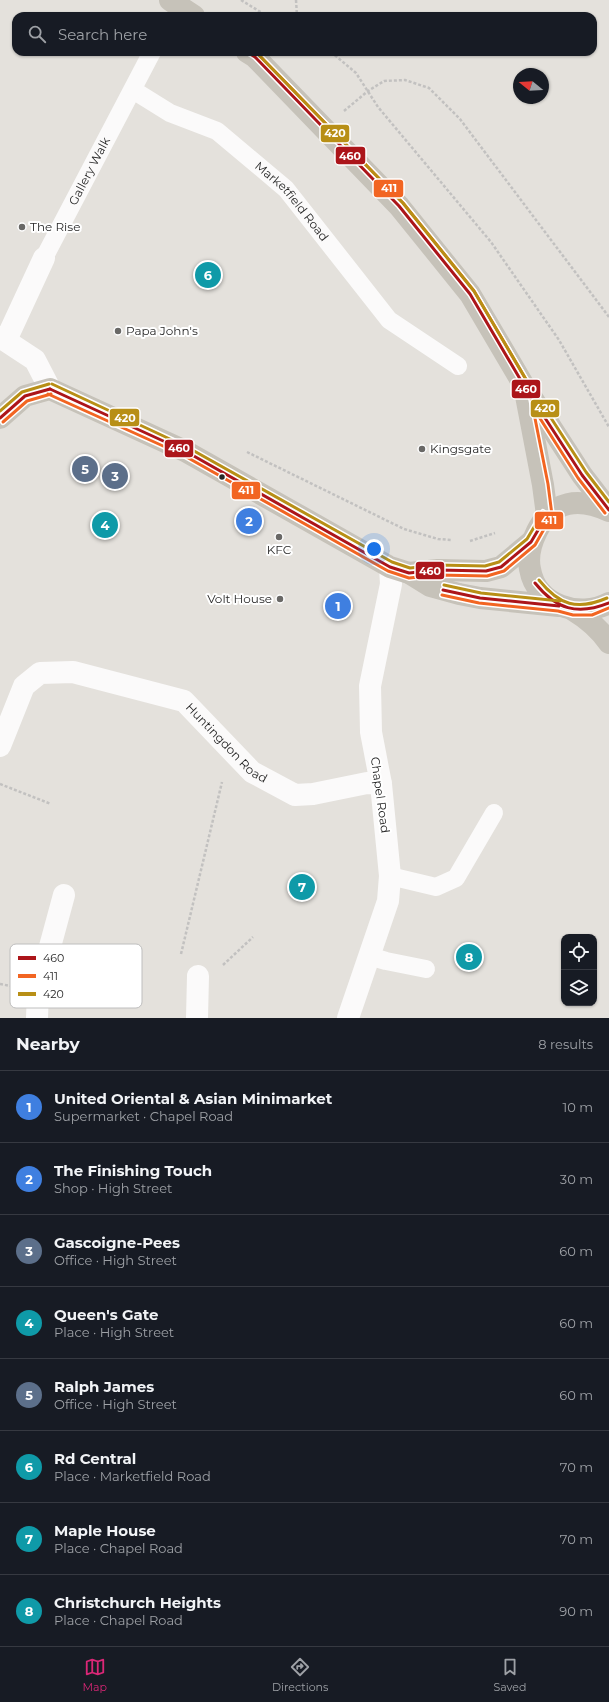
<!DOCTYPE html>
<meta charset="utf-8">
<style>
:root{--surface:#171b24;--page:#20242c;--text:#f1f3f6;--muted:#9ea1a6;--line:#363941;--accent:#db2777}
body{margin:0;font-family:Montserrat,sans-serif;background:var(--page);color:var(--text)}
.controls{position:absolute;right:12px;bottom:12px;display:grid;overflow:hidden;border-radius:8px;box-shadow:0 1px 3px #0004}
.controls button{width:36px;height:36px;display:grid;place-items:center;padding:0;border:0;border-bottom:1px solid var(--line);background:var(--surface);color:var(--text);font:20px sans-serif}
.compass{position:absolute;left:513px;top:68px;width:36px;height:36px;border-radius:50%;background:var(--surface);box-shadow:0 1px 3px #0004;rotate:288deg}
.you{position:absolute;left:374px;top:549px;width:14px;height:14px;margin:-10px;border:3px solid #fff;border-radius:50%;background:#1a73e8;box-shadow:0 0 0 6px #1a73e833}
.badge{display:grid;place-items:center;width:26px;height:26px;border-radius:50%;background:var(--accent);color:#fff;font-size:13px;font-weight:700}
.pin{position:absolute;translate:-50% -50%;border:2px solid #fff;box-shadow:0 1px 4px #0006}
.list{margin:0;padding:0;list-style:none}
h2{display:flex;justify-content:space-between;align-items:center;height:52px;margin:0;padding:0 16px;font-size:17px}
h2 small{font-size:13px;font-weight:400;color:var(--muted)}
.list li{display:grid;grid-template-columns:26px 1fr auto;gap:12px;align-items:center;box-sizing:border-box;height:72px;padding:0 16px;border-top:1px solid var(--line)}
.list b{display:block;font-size:15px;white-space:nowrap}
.list p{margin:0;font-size:13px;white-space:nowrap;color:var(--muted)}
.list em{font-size:13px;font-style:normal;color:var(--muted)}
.icon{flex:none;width:22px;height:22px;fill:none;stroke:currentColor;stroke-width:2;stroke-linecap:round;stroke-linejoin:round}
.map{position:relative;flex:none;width:609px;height:1018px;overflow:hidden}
.search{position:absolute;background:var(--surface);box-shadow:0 1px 3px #0004;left:12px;right:12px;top:12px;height:44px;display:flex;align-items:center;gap:10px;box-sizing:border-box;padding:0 14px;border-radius:12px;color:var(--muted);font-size:15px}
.sheet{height:628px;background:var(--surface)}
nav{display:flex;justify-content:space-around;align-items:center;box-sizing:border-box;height:56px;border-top:1px solid var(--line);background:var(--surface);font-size:11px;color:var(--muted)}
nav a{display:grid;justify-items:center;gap:2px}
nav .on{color:var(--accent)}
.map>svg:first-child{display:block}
</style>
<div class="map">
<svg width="609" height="1018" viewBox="0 0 609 1018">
<rect width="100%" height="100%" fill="#e4e1dc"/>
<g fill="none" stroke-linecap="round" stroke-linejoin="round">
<g stroke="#c2c1c0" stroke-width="2.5" stroke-dasharray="3 2" stroke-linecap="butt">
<path d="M241,0l26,16"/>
<path d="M296,0l1,16"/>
<path d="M331,52l25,21 22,34 113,135 68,98 50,87"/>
<path d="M344,111l24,-20 16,-10 21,-1 24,8 31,31 149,198"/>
<path d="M247,452l157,77 34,10 13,1"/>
<path d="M470,541l25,-8"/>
<path d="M0,784l51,20"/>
<path d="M181,954l41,-172"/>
<path d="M223,965l30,-28"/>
<path d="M0,984l11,2"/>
</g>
<g stroke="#fbfafa" stroke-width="18">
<path id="s1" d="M133,90l37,23 47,18 69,58 103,131 69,46"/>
<path id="s2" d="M44,258l108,-206"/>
<path d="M390,876l46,11 20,-9 38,-65"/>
<path d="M369,956l17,5 40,8"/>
</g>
<g stroke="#fbfafa" stroke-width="22">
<path d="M0,337l35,23 15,29"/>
<path d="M6,340l38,-82"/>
<path id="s3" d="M0,746l24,-60 16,-13 33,-1 111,29 68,71 43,23 18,-1 54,-11 14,1"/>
<path d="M37,1018l1,-27 26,-96"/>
<path d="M197,1018l1,-42"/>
<path d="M348,1018l40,-117 2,-25 -9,-92 -10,-52 -1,-46 21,-102 -1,-17"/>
</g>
<g stroke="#c6c2b9" stroke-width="22">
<path d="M170,0l24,16"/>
<path d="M247,52l8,5 144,149 71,88 53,90 59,91 27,35"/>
<path d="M526,396l17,89 4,30"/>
<path d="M0,418l25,-22 25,-7 135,62 205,116 19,6 21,13 29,8 21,4 79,8"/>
<path d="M609,511c-30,-14 -56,-11 -72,20 -6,12 -10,24 -7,38 6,36 49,50 79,34"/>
<path d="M409,573l29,-3 48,1 15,-4 30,-25"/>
<path d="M573,610c15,9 26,18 36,33"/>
</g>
<g stroke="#fff" stroke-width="6">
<g id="bus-1">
<path d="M247,52l8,5 144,149 71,88 53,90 59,91 27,35"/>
<path d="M50,389l135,62 205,116 19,6 29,-3 48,1 15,-4 30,-25 16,-27"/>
<path d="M0,418l25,-22 25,-7"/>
<path d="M535,583c21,26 42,33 74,20"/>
<path d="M443,590l37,8 79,8"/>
</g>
</g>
<g stroke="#fff" stroke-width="6">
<g id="bus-2">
<path d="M48,394l135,61 205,116 21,7 29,-3 49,1 17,-5 31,-26 17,-30 -4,-31 -20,-101 -54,-92 -71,-88 -147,-151"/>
<path d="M534,409l44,69 27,35"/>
<path d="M3,422l24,-21 24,-7"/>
<path d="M442,595l37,8 79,8 15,4h19l17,-7"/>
</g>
</g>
<g stroke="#fff" stroke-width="6">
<g id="bus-3">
<path d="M256,52l147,151 71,88 53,90 59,91 23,30"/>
<path d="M52,384l135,63 205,115 18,6 28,-3 47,1 14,-4 28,-23 16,-27"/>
<path d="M0,411l22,-19 27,-8"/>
<path d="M539,580c20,25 38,31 68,18"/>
<path d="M444,585l37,8 79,8"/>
</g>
</g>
<use href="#bus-1" stroke="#ac151a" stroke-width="3"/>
<use href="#bus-2" stroke="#f26522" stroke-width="3"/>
<use href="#bus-3" stroke="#b88f16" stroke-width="3"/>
</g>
<g fill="#696866" stroke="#fff" stroke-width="1.5">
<circle cx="22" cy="227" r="4"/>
<circle cx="118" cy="331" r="4"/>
<circle cx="422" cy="449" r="4"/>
<circle cx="279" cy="537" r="4"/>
<circle cx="280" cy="599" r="4"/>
</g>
<circle fill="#272727" stroke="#fff" stroke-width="1.5" cx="222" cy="477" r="3.5"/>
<g text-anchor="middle" stroke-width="4" stroke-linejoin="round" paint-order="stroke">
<g font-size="12" fill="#272727" stroke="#fff">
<text dy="4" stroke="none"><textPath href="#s2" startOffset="98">Gallery Walk</textPath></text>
<text dy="4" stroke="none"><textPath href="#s1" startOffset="197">Marketfield Road</textPath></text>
<text dy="4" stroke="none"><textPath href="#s3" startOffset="293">Huntingdon Road</textPath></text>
<text transform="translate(380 795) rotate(82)" y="4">Chapel Road</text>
</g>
<g font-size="12" fill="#272727" stroke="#fff" text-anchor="start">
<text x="30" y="231">The Rise</text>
<text x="126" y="335">Papa John's</text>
<text x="430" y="453">Kingsgate</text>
<text x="279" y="554" text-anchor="middle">KFC</text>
<text x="272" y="603" text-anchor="end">Volt House</text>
</g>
</g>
<rect x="10" y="944" width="132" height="64" rx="6" fill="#fff" stroke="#bebebe" stroke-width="1"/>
<rect x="18" y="956" width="18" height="4" fill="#ac151a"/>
<rect x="18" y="974" width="18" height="4" fill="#f26522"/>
<rect x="18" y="992" width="18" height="4" fill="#b88f16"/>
<g font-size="11" fill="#272727">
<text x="43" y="962">460</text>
<text x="43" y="980">411</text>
<text x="43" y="998">420</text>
</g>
<g stroke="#fff" stroke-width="1.5">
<rect x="320" y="124" width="30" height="19" rx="4" fill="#b88f16"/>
<rect x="335" y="146" width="31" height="19" rx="4" fill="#ac151a"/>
<rect x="373" y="179" width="31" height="19" rx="4" fill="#f26522"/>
<rect x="511" y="379" width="30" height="20" rx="4" fill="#ac151a"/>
<rect x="530" y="399" width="30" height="19" rx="4" fill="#b88f16"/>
<rect x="109" y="408" width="31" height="19" rx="4" fill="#b88f16"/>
<rect x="164" y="439" width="30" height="19" rx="4" fill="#ac151a"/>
<rect x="231" y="481" width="30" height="19" rx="4" fill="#f26522"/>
<rect x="534" y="511" width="30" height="19" rx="4" fill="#f26522"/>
<rect x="415" y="561" width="30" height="19" rx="4" fill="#ac151a"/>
</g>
<g font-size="11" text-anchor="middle" font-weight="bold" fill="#fff">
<text x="335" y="137">420</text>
<text x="350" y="160">460</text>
<text x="389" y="192">411</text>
<text x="526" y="393">460</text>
<text x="545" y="412">420</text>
<text x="125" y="422">420</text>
<text x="179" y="452">460</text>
<text x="246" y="494">411</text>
<text x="549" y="524">411</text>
<text x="430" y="575">460</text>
</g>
</svg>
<div class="controls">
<button><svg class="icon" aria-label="locate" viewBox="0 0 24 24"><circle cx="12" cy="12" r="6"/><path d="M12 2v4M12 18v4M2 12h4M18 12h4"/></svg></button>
<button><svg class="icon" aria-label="layers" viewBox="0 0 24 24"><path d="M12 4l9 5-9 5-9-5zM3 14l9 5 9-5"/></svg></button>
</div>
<svg class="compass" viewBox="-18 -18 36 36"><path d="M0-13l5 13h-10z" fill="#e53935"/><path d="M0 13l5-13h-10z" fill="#9ea1a6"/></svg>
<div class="you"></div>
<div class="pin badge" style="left:338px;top:606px;background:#3f7fe0">1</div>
<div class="pin badge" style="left:249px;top:521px;background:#3f7fe0">2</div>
<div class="pin badge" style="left:115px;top:476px;background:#5c6f8a">3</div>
<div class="pin badge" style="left:105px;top:525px;background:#0f9aa8">4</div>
<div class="pin badge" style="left:85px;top:469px;background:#5c6f8a">5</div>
<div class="pin badge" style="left:208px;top:275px;background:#0f9aa8">6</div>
<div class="pin badge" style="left:302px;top:887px;background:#0f9aa8">7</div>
<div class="pin badge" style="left:469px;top:957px;background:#0f9aa8">8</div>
<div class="search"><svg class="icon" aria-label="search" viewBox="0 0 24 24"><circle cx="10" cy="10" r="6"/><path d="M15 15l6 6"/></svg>Search here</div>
</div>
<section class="sheet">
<h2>Nearby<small>8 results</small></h2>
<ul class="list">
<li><span class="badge" style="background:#3f7fe0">1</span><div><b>United Oriental &amp; Asian Minimarket</b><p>Supermarket · Chapel Road</p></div><em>10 m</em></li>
<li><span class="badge" style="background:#3f7fe0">2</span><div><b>The Finishing Touch</b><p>Shop · High Street</p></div><em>30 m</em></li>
<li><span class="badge" style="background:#5c6f8a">3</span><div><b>Gascoigne-Pees</b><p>Office · High Street</p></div><em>60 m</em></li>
<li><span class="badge" style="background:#0f9aa8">4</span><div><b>Queen's Gate</b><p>Place · High Street</p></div><em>60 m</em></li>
<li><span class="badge" style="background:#5c6f8a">5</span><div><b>Ralph James</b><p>Office · High Street</p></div><em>60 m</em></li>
<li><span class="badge" style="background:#0f9aa8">6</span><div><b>Rd Central</b><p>Place · Marketfield Road</p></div><em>70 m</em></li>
<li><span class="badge" style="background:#0f9aa8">7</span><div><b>Maple House</b><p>Place · Chapel Road</p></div><em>70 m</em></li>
<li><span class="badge" style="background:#0f9aa8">8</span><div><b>Christchurch Heights</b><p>Place · Chapel Road</p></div><em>90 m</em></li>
</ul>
</section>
<nav>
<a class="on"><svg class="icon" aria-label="map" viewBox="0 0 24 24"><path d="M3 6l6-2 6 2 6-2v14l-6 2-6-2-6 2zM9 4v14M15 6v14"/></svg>Map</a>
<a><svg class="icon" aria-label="directions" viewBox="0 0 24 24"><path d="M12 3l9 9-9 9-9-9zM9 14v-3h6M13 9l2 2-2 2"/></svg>Directions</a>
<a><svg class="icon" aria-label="saved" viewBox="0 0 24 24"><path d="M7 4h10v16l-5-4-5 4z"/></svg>Saved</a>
</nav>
